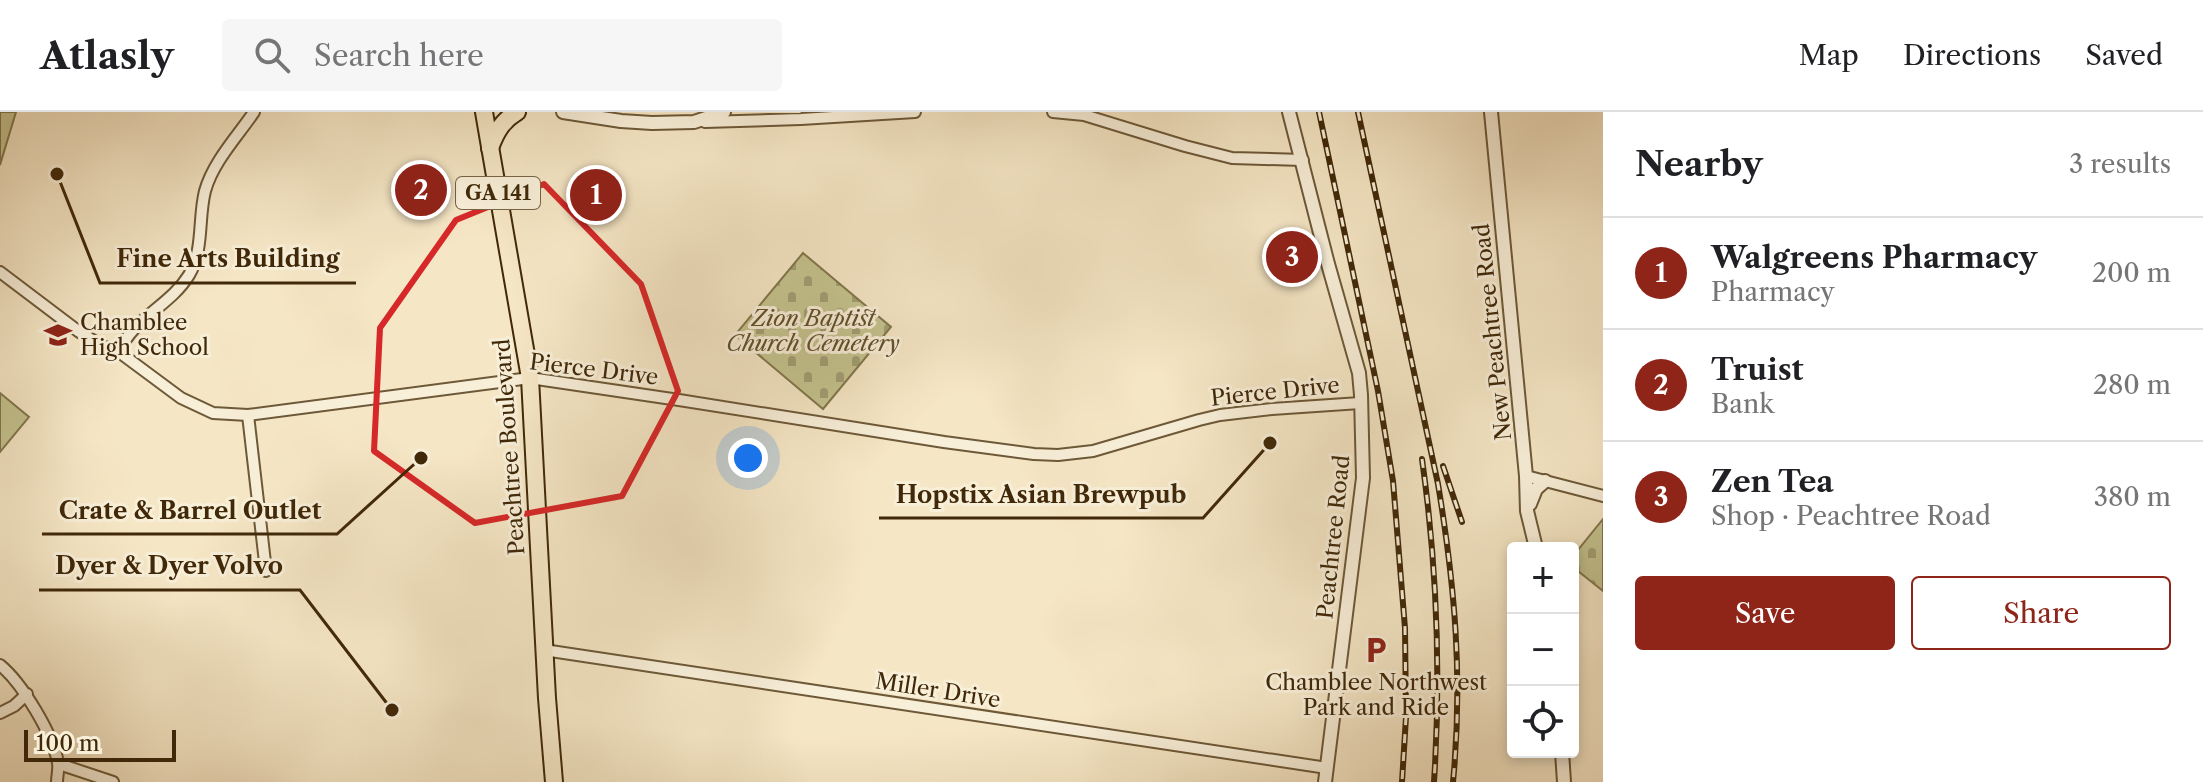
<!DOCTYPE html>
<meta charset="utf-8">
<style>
:root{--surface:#fff;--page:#f6f6f6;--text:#202124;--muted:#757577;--line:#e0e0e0;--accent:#8f2418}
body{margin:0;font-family:"Libre Caslon Text",serif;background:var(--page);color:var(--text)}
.controls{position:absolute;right:24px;bottom:24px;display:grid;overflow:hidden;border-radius:8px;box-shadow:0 4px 12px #0003}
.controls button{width:72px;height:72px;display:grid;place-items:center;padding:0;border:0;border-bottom:2px solid var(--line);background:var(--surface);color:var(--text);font:40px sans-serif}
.scale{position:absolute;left:24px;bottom:20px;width:152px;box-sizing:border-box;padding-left:8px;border:4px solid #402808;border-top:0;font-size:22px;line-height:28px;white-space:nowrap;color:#402808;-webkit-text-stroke:6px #f8efd9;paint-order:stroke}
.you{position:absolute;left:748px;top:346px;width:28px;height:28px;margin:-20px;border:6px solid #fff;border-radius:50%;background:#1a73e8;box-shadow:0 0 0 12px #1a73e833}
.badge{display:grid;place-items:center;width:52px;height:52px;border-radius:50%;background:var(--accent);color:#fff;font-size:26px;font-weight:700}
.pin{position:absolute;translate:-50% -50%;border:4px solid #fff;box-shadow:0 2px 8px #0006}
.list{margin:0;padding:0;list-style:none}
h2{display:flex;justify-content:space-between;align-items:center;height:104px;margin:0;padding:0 32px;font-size:34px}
h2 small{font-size:26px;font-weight:400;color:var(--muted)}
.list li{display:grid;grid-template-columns:52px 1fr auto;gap:24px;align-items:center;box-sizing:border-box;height:112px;padding:0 32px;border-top:2px solid var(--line)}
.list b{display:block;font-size:30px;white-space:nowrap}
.list p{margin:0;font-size:26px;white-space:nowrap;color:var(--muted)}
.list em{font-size:26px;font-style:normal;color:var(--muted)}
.actions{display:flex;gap:16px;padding:24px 32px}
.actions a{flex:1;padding:18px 0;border:2px solid var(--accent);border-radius:8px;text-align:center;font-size:28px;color:var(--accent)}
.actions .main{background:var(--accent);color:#fff}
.icon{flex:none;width:44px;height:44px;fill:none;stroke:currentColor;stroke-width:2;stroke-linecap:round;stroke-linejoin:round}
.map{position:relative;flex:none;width:1603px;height:670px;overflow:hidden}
header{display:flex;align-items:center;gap:48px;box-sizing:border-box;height:112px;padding:0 40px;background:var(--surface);border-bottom:2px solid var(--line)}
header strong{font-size:38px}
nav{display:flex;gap:44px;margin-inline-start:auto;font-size:28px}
.search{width:560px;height:72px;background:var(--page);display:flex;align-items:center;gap:20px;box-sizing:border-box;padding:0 28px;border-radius:8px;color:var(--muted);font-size:30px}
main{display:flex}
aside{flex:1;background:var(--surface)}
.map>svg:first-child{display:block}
</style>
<header>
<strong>Atlasly</strong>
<div class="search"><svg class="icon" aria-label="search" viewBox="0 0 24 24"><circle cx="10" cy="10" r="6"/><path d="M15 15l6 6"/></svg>Search here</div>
<nav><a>Map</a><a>Directions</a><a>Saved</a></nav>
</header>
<main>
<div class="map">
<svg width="1603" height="670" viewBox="0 0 1603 670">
<defs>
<pattern id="cemetery-stones" width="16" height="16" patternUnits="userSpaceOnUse" patternTransform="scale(2)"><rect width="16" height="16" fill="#c4c38f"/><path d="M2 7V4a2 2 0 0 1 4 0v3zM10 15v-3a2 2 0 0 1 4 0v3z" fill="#a19e73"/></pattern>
</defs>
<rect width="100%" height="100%" fill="#f5e6c5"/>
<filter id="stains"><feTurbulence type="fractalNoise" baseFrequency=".0025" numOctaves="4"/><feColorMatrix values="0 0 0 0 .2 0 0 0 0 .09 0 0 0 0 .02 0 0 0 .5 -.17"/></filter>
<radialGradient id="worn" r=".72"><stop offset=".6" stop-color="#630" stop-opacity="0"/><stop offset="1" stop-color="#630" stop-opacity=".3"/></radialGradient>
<g fill="#c4c38f" stroke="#82764c" stroke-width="2">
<path d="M0,0h16l-16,53z"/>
<path d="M0,281l29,24 -29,35z"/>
</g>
<g fill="url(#cemetery-stones)" stroke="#82764c" stroke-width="2">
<path d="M803,141l88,74 -68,82 -88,-74z"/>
<path d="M1603,407v72l-30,-24v-11z"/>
</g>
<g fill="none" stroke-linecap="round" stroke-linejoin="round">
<g stroke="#6d5837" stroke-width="14">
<g id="minor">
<path d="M1053,0l31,3 101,31 47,12 71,2"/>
<path d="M705,10l96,-3 114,-7"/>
<path d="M0,160l78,59 22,14 19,7 62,46 32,15 35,2 282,-37 149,22 265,42 90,12 24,1 35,-4 106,-31 21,-5 52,-6 88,-6"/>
<path d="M119,240c14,-34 51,-46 70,-77 15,-25 9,-57 16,-84 8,-29 32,-54 49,-79"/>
<path d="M248,303l18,156"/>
<path d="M1526,364l77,20"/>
<path d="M544,538l783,118"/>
<path d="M0,553c22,18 53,69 58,98 1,6 -1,13 -1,19"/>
<path d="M0,601l14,-7 13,-12"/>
<path d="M59,652l54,18"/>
</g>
</g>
<g stroke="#6d5837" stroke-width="16">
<g id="tertiary">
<path d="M563,0l58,9 31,2 42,-1 30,-10"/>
<path d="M1289,0l39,152 31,109 2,22 2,83 -38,304"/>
<path d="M1491,0l35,364 1,35 9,37"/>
<path d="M1530,392l6,-15 9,-8"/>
<path d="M1562,640l2,30"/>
</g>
</g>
<g stroke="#402808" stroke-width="20">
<g id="trunk">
<path d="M484,0l46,266 17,320 7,84"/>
<path d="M490,36c6,-16 12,-27 27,-36"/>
</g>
</g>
<use href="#minor" stroke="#f8efd9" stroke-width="10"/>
<use href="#tertiary" stroke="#f8efd9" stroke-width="12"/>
<use href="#trunk" stroke="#f5e6c5" stroke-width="16"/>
<g stroke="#402808" stroke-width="6">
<g id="rail">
<path d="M1319,0l59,279 15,90 12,147 1,89 -4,65"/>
<path d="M1358,0l80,372c17,103 25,194 15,298"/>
<path d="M1422,347c15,107 19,215 12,323"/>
<path d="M1443,354l19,56"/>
</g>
</g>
<use href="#rail" stroke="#f8efd9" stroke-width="3" stroke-dasharray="9" stroke-linecap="butt"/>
</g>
<path fill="none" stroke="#d62828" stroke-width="6" stroke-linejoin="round" d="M544,72l97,100 37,107 -56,105 -147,27 -101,-72 6,-123 76,-108z"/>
<defs>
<g id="school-bare" transform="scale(2.16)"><path d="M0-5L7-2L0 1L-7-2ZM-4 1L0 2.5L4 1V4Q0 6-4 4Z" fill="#8f2418" stroke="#f8efd9" stroke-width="2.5" paint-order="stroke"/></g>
<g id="parking-bare" transform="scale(2.16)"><path d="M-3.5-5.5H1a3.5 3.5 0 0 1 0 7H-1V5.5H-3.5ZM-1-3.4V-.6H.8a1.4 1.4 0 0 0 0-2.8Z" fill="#8f2418" stroke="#f8efd9" stroke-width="2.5" paint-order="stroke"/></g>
</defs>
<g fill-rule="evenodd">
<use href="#school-bare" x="58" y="223"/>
<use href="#parking-bare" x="1376" y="538"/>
</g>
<g text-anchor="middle" stroke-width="6" stroke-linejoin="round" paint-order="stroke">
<rect fill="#f8efd9" stroke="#776447" stroke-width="2" x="456" y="65" width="84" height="32" rx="6"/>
<g font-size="20" font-weight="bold" fill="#402808">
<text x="498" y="88">GA 141</text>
</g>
<g font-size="22" font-style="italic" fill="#614f2a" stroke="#f8efd9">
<text x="813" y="214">Zion Baptist<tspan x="813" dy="25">Church Cemetery</tspan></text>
</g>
<g font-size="22" fill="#402808" stroke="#f8efd9" text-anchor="start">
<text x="80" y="218">Chamblee<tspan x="80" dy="25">High School</tspan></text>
<text x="1376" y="578" text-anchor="middle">Chamblee Northwest<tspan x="1376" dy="25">Park and Ride</tspan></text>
</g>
<g font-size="22" fill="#402808" stroke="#f8efd9">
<text transform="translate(1492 220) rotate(-96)" y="8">New Peachtree Road</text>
<text transform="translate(594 257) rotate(7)" y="8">Pierce Drive</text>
<text transform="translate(1275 279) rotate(-6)" y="8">Pierce Drive</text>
<text transform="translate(509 335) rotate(-94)" y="8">Peachtree Boulevard</text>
<text transform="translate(1333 425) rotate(-84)" y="8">Peachtree Road</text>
<text transform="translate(938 578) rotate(9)" y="8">Miller Drive</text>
</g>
</g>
<path fill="none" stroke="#402808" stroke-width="3" d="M57 62L100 171H356M1270 331L1203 406H879M421 346L337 422H42M392 598L300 478H39"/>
<g fill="#402808" stroke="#f8efd9" stroke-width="3">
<circle cx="57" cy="62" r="8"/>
<circle cx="1270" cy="331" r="8"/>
<circle cx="421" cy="346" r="8"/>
<circle cx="392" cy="598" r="8"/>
</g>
<g font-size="24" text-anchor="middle" font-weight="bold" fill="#402808" stroke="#f8efd9" stroke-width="6" stroke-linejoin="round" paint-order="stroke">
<text x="228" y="155">Fine Arts Building</text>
<text x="1041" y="391">Hopstix Asian Brewpub</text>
<text x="190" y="407">Crate &amp; Barrel Outlet</text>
<text x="169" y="462">Dyer &amp; Dyer Volvo</text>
</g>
<rect width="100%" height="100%" filter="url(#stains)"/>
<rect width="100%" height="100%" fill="url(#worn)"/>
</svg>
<div class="controls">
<button>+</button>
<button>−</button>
<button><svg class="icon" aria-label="locate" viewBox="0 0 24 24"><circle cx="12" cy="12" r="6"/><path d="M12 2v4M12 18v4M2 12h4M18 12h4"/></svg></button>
</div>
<div class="scale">100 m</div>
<div class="you"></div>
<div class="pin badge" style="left:596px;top:83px">1</div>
<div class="pin badge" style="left:421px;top:78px">2</div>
<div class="pin badge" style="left:1292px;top:145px">3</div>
</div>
<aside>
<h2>Nearby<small>3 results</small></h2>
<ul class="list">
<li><span class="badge">1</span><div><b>Walgreens Pharmacy</b><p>Pharmacy</p></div><em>200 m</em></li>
<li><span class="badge">2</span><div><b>Truist</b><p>Bank</p></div><em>280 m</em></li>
<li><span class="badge">3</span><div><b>Zen Tea</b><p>Shop · Peachtree Road</p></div><em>380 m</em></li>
</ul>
<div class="actions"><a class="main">Save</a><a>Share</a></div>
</aside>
</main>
